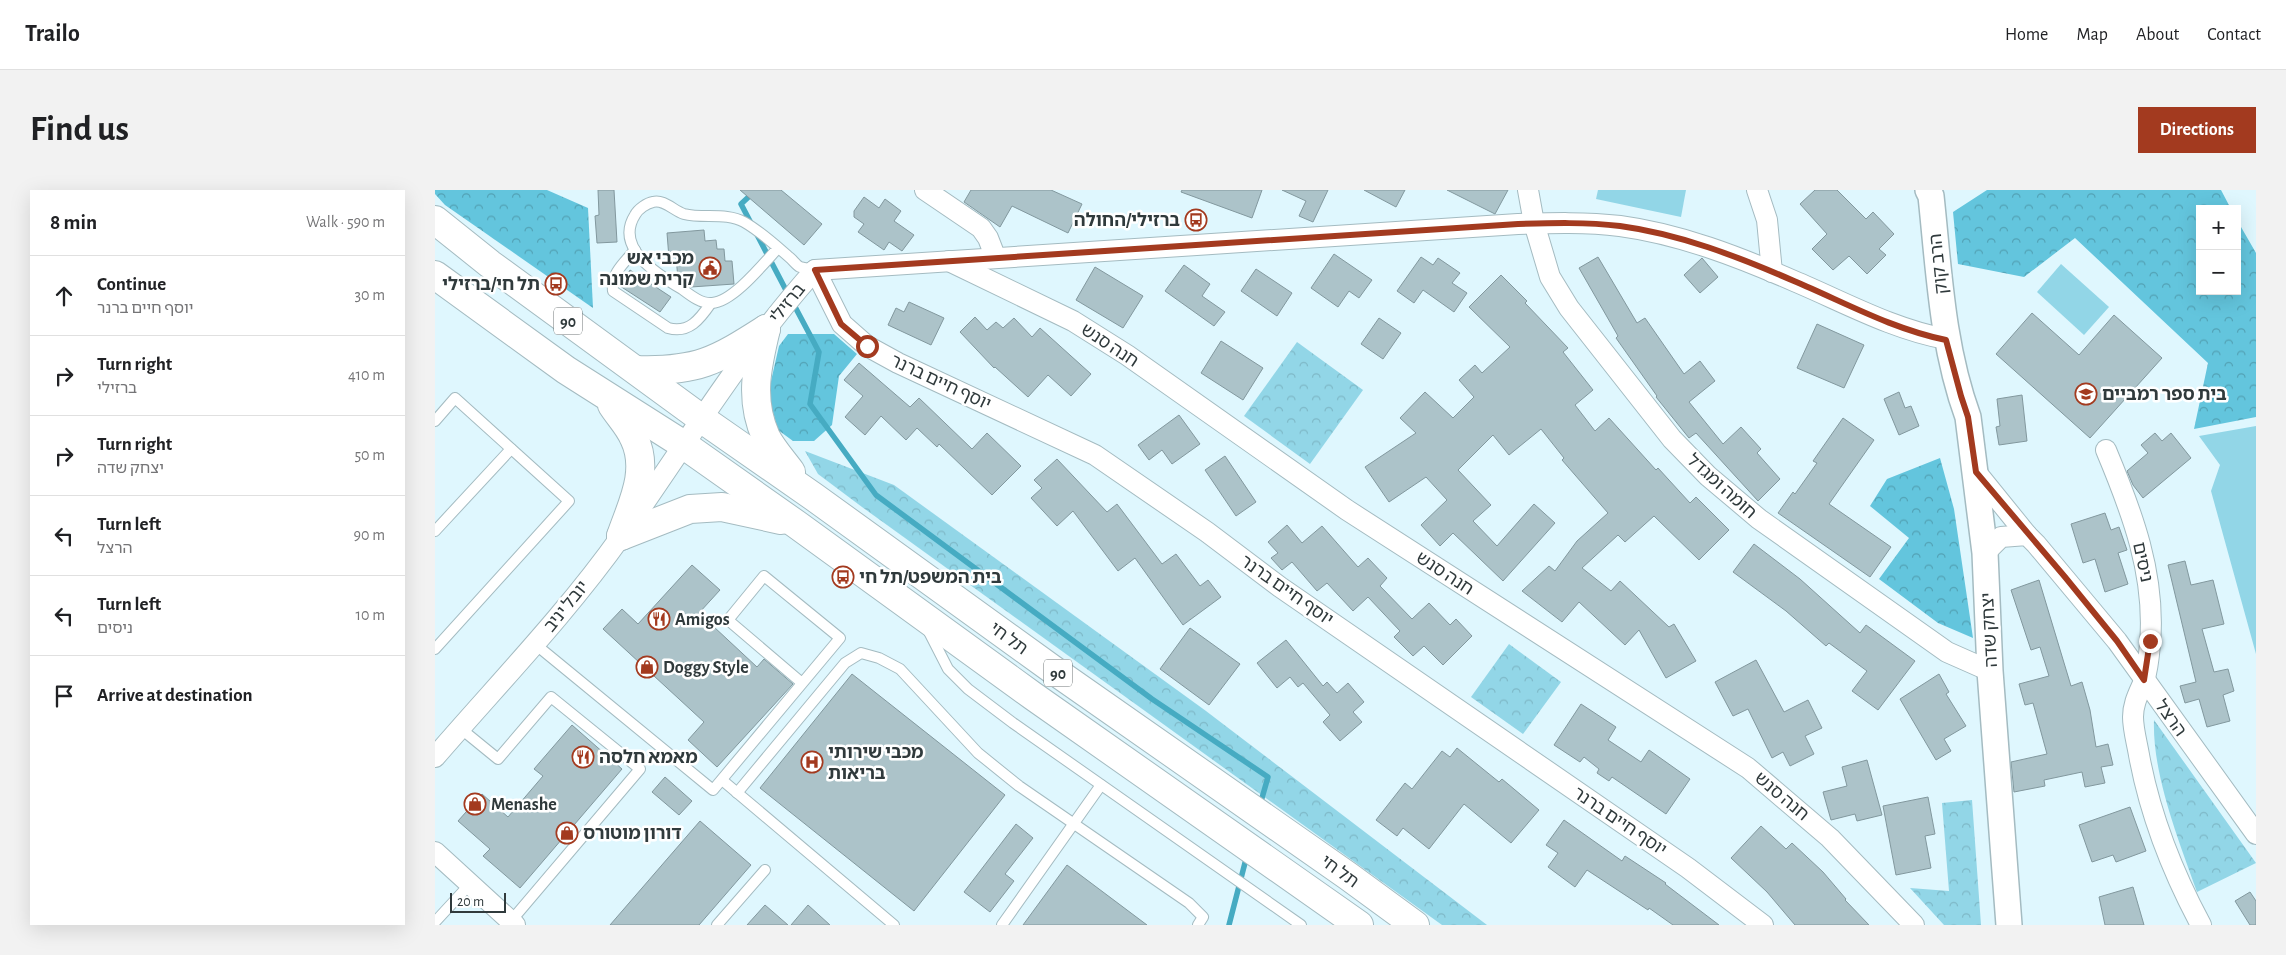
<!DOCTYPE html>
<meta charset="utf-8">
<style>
:root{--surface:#fff;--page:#f2f2f2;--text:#202124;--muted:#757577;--line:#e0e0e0;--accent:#a33a1f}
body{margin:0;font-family:"Alegreya Sans","Noto Sans Hebrew",sans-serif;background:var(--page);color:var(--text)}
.controls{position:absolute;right:15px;top:15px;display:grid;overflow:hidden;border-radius:0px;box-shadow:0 5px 20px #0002}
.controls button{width:45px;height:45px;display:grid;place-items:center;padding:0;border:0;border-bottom:1px solid var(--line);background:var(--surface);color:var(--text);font:25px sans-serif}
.scale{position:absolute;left:15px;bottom:12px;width:56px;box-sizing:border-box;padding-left:5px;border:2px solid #303a3c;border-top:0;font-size:14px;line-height:18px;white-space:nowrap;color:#303a3c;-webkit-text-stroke:4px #fff;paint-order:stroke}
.stop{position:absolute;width:15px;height:15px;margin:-11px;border:4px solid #a33a1f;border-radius:50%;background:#fff}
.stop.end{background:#a33a1f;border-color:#fff;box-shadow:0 1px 5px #0008}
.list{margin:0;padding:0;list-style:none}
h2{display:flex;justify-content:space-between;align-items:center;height:65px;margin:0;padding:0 20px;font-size:21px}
h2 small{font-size:16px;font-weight:400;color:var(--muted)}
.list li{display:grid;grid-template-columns:32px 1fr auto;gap:15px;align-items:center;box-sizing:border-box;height:80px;padding:0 20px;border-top:1px solid var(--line)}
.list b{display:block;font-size:19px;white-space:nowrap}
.list p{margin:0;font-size:16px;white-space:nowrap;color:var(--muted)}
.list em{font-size:16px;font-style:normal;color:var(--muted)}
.icon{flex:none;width:28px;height:28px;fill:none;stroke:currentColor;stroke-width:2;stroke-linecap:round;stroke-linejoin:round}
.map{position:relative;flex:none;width:1821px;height:735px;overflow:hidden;border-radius:0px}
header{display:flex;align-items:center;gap:30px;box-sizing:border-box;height:70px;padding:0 25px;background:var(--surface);border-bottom:1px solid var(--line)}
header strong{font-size:24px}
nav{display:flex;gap:28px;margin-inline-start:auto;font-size:18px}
.intro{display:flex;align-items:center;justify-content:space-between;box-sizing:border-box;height:120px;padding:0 30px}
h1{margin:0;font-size:35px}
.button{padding:12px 22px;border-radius:0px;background:var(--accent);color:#fff;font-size:18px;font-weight:700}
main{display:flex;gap:30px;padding:0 30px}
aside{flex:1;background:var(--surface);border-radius:0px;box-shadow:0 5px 20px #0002}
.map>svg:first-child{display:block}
</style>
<header>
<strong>Trailo</strong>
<nav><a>Home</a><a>Map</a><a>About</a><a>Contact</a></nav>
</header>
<div class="intro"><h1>Find us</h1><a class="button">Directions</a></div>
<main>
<aside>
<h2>8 min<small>Walk · 590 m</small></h2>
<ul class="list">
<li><svg class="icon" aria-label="ahead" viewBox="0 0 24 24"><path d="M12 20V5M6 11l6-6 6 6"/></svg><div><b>Continue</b><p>יוסף חיים ברנר</p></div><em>30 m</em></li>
<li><svg class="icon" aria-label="right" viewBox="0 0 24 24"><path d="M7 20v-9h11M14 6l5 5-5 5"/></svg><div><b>Turn right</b><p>ברזילי</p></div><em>410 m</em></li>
<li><svg class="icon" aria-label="right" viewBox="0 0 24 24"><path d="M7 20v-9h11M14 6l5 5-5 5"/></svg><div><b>Turn right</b><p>יצחק שדה</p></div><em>50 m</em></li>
<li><svg class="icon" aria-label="left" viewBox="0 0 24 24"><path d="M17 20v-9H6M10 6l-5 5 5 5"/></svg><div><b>Turn left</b><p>הרצל</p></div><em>90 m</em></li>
<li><svg class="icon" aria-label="left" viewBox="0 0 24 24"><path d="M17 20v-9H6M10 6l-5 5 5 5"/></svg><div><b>Turn left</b><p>ניסים</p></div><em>10 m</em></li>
<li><svg class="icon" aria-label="arrive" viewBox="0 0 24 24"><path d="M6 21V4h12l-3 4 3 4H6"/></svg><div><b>Arrive at destination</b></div></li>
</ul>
</aside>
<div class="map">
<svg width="1821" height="735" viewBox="0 0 1821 735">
<defs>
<pattern id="forest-crowns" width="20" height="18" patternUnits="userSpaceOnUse" patternTransform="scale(1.25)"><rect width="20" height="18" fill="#63c5dd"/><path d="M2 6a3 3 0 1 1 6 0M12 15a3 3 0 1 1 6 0" fill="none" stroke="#52a1b4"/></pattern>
<pattern id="park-crowns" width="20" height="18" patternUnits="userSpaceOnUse" patternTransform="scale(1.25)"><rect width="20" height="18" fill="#92d6e7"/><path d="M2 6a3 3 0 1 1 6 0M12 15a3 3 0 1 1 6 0" fill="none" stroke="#7eb8c7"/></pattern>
</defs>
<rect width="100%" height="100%" fill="#dff7fe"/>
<g fill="#92d6e7">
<path d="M1163,0h88l-5,27 -85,-18z"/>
<path d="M1626,74l48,43 -25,28 -47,-43z"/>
<path d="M1821,236v228l-45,-163 9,-26 -21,-29z"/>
</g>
<g fill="url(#forest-crowns)">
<path d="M0,0h112l41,18 5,100 -148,-103 -10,-11z"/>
<path d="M1552,0h234l10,19h-31v82h37v-71l19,33v164l-62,12 14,-66 -133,-125 -51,39 -66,-13 -5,-52z"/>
<path d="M353,144h46l23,20 -18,22 -7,49 -18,16h-21l-15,-11 -7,-25v-24l8,-35z"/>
<path d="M1505,268l14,51 19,129 -35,-15 -59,-44 30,-41 -39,-32 17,-27z"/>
</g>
<g fill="url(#park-crowns)">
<path d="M862,152l66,48 -53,74 -66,-48z"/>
<path d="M370,261l89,34 312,226 281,214h-45l-580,-418 -44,-33z"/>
<path d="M1074,454l52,38 -38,52 -52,-37z"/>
<path d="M1719,530l102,143 -59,29c-18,-51 -45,-118 -43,-172z"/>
<path d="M1537,610l9,125h-37l-34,-37 39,3 -7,-88z"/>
</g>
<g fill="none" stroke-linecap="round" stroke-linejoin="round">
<g stroke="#46abc2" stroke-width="5.5">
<path d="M321,0l-15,14 47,90"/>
<path d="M358,113l26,49 -9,52 66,91 276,204 116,78 -8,28"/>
<path d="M794,735l18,-70"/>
</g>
</g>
<g fill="#acc3c9" stroke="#82989e">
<path d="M163,0h16l3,52 -20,1 -2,-27 4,-1z"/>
<path d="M305,0h41l41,34 -18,21z"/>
<path d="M536,0h80l31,14 -14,29 -56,-27 -12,21 -36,-25z"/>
<path d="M747,0h80l-10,28 -71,-26z"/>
<path d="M847,0h46l-15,32 -14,-6 7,-15z"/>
<path d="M929,0h41l-9,17z"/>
<path d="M1012,0h61l-13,24z"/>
<path d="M1380,0h22l29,29 7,-7 21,22 -15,15 7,6 -19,19 -18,-18 -16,14 -21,-21 15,-15 -27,-30z"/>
<path d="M429,7l15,11 6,-9 16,12 -7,10 20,14 -12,16 -13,-9 -5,8 -26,-18 6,-8 -10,-7v-6z"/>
<path d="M269,40l1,11 11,-1 1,9h7l1,12h7l2,23 -43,3 -13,-8 -2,-22 -7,1 -2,-25z"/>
<path d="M899,64l38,26 -13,18 -10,-7 -11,16 -27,-19z"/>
<path d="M986,67l12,8 5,-7 22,15 -8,10 15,10 -13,19 -31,-22 -9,13 -17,-12z"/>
<path d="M1163,67l39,66 8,-5 39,56 16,-13 15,20 -26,21 34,42 18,-17 20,22 -4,4 23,26 -22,22 -62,-68 -7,5 -33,-41 1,-1 -41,-58 2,-2 -39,-68z"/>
<path d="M1267,68l16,19 -18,16 -16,-18z"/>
<path d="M749,75l26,19 -8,12 23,16 -11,14 -49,-35z"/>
<path d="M660,77l48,29 -20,32 -47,-28z"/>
<path d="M821,79l36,24 -15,23 -36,-25z"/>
<path d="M195,80l41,27 -11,15 -40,-26z"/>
<path d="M1066,85l26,26 -2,2 43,45 -5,4 30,38 -18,15 20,26 14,-13 47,52 2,-2 32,35 6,-6 33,33 -30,30 -45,-44 -29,26 -7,-7 -36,33 29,23 9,-10 49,46 5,-3 22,37 -30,17 -27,-48 -14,15 -46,-43 -17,20 -40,-31 27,-25 6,5 22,-30 31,-28 -46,-53 2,-2 -23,-29 -32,26 -16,-20 -35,35 33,35 -18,16 24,25 37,-42 21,19 -52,58 -50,-48 -13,13 -19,-21 26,-25 -21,-23 -37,25 -24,-35 51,-34 -16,-15 25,-26 28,26 21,-21 -15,-17 16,-15 7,8 28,-26 -41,-40z"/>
<path d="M474,112l35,16 -13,27 -43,-20 8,-17 8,4z"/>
<path d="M1597,123l47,42 35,-40 48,43 -72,80 -94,-84z"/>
<path d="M540,127l12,13 9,-8 7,6 11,-10 18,19 8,-9 51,46 -20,22 -23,-21 -20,22 -33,-30 -1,1 -34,-36z"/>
<path d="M944,128l22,15 -18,26 -22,-15z"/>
<path d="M1382,134l47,21 -20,43 -47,-20z"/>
<path d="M786,151l42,27 -20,32 -42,-27z"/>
<path d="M424,173l51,44 9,-9 53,51 15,-16 34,33 -29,29 -53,-51 -2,3 -20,-19 -11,12 -25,-24 -16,19 -20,-18 18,-21 -19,-16z"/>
<path d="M1464,202l6,16 6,-2 8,20 -20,9 -15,-36z"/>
<path d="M1587,205l5,46 -28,4 -3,-18 4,-1 -3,-27z"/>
<path d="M744,225l21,29 -28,20 -10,-14 -13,10 -11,-15z"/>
<path d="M1408,228l31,22 -45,64 62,43 -21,30 -92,-64 15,-21 2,2 22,-31 -4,-2z"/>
<path d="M1720,243l7,8 9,-8 20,25 -48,40 -10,-13 -6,-14 21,-18 -7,-8z"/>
<path d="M790,266l31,46 -20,14 -31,-46z"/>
<path d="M622,269l50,53 10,-8 45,60 14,-10 24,32 8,-6 13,17 -38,28 -48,-67 -17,13 -45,-60 -16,15 -26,-28 11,-10 -8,-8z"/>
<path d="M1670,323l6,17 8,-3 8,23 -9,3 10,31 -23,8 -10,-33 -12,4 -12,-39z"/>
<path d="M852,335l15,18 20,-17 36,41 10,-9 19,20 -7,8 32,33 17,-16 21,22 6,-6 16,17 -29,29 -19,-19 -11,10 -19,-19 6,-6 -32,-34 -15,14 -26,-28 -10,8 -25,-29 -10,8 -11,-12 7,-5 -10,-11z"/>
<path d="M1319,354l46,35 60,54 6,-8 49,36 -37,49 -26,-19 15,-20 -38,-28 -3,3 -40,-35 -53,-39z"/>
<path d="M1750,371l6,24 22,-5 11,44 -22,5 12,43 14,-3 6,22 -11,4 7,26 -23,6 -8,-28 -14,4 -5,-17 16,-4 -28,-117z"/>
<path d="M257,375l28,25 -21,23 58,54 7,-8 29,25 -76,83 -29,-27 16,-18 -101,-93 19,-20 16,15z"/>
<path d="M1604,390l32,106 11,-4 8,28 6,37 12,-3 5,21 -12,2 4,16 -20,4 -3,-15 -38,8 1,6 -31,6 -3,-30 36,-8 -14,-51 -8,2 -6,-21 30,-8 -9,-29 -9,3 -20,-60z"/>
<path d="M755,438l50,36 -31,41 -49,-36z"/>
<path d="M851,450l37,46 4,-4 10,11 11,-10 16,19 -11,10 9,10 -22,19 -17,-19 7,-7 -27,-32 -5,4 -8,-10 -13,11 -20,-25z"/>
<path d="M1321,470l28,52 24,-12 14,28 -17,8 9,18 -24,12 -7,-14 -11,6 -24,-49 -15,7 -18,-34z"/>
<path d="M417,484l153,121 -91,116 -154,-123z"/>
<path d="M1504,484l10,18 -3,2 20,32 -22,13 7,12 -15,9 -36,-61z"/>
<path d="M1146,514l35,23 -8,13 33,22 8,-12 41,29 -24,35 -54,-37 -3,4 -12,-8 2,-4 -15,-12 -4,5 -26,-17z"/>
<path d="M137,535l50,44 -102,119 -37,-32 7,-7 -32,-28 24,-27 26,23 35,-41 -9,-7z"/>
<path d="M1022,558l42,34 3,-3 37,31 -28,33 -47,-39 -35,45 -26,-21 -6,8 -21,-16 29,-37 7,6 30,-38 8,6z"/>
<path d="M1432,570l15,55 -25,6 -2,-7 -24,6 -8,-28 24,-6 -5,-19z"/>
<path d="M230,587l27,24 -13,14 -27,-23z"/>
<path d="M1493,607l7,37 -10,2 6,32 -35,7 -13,-69z"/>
<path d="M1695,617l16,44 -30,11 -3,-7 -21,7 -13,-37z"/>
<path d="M1129,630l58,41 3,-5 41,27 -1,1 54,41h-46l-24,-17 -1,2 -61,-40 -12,17 -27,-20 10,-14 -12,-8z"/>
<path d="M265,631l51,44 -52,60h-89z"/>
<path d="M581,634l17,14 -28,36 9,7 -24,31 -26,-20z"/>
<path d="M1326,636l25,23 6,-6 31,29 23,27 -1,1 24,25h-74l-28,-33 -36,-34z"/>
<path d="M632,675l80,60h-124z"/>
<path d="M1698,697l11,38h-39l-6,-28z"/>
<path d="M1815,702l6,9v24h-6l-15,-24z"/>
<path d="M330,715l23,20h-41z"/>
<path d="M373,715l22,20h-39z"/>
</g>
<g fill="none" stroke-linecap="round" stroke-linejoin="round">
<g stroke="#a4bbc1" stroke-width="12">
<g id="service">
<path d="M343,58c-14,15 -45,54 -66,55 -11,1 -22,-8 -30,-14 -24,-14 -68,-41 -47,-74 3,-6 12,-12 18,-13 11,-3 21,9 31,12 19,5 42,-2 60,8 16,9 31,23 45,35 4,3 7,8 11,10 4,1 10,2 15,3"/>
<path d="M200,60c-11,13 -24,23 -22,41l55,37c21,6 32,-9 43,-25"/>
<path d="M0,231l20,-23 114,103 -134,148"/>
<path d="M0,341l76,-82"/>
<path d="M492,438l21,41 20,20 45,34 288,202"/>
<path d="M100,454l178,146 127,-152 -76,-62 -36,44 74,63"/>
<path d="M25,538l38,31 53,-62 89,72 -129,152"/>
<path d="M287,590l172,145"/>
<path d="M302,603l108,-130 16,-10 18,5 21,11 78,84 41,33 170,117 14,14 -5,8"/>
<path d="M0,732l35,-38"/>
<path d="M282,735l48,-55"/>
<path d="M567,735l99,-140"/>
</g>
</g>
<g stroke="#a4bbc1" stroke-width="22">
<g id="minor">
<path d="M490,0l56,38 7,10 7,18"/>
<path d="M1093,0l6,33 16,54 19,31 103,131 36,37 51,43 188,133 43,19"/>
<path d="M1322,0l10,30 5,52"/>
<path d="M514,71l124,60 54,34 220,155 401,258 82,70 84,87"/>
<path d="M380,80l27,54 25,22 31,17 197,92 112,77 73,55 408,281 75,57"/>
<path d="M1671,260c26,62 50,125 44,194 -1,12 -2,25 -6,37 -5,12 -11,22 -11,36 0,12 4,26 6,38 11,60 33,116 62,170"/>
<path d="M1541,282l51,63"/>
<path d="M1550,363l16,-16 26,-2 9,9 81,97 139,193"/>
<path d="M0,567c63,-73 131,-143 187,-222 63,-89 120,-184 193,-265l703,-46c34,-1 68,-2 102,2 60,8 119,31 174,55 50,21 98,48 152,58"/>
<path d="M0,662l80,73"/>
</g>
</g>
<g stroke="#a4bbc1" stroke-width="28">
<path id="tertiary" d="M1493,0l3,6c8,75 11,150 37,221l17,136 5,118 19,254"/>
</g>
<g stroke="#a4bbc1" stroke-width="30">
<g id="trunk">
<path d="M0,30l55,44 212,155 112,78 238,172 296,207 67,49"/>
<path d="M0,85l131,95 118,75 112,79 237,172 326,229"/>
<path d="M331,139c-9,37 -17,71 0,108 6,12 17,24 25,35"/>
<path d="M201,180c61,2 80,-9 130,-41"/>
<path d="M177,215c7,11 17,21 22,33 16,33 -2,66 -13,98"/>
<path d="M186,346l69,-27 32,-2 59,13"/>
</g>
</g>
<use href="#service" stroke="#fff" stroke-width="10"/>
<use href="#minor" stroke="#fff" stroke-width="20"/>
<use href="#tertiary" stroke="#fff" stroke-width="25"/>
<use href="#trunk" stroke="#fff" stroke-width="28"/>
</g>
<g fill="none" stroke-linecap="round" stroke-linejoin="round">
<path stroke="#a33a1f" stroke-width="6" d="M432,156l-26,-22 -26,-54 703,-46c34,-1 68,-2 102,2 60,8 119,31 174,55 50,21 98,48 152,59l15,56 7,21 8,55 89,105 52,64 27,39 6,-39"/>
</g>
<defs>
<g id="bus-ring" transform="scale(1.125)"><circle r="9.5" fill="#fff" stroke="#a33a1f" stroke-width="1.5"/><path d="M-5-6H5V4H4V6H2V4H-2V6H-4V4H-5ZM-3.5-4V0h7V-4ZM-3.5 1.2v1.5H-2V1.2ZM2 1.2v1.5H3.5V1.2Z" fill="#a33a1f"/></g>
<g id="civic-ring" transform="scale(1.125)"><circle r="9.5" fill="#fff" stroke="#a33a1f" stroke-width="1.5"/><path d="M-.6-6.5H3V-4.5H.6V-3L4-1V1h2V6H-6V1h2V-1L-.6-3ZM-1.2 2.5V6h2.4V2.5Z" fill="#a33a1f"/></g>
<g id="school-ring" transform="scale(1.125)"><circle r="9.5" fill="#fff" stroke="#a33a1f" stroke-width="1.5"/><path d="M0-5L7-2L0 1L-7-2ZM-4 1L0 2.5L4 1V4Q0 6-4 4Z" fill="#a33a1f"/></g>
<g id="restaurant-ring" transform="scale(1.125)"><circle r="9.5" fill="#fff" stroke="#a33a1f" stroke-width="1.5"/><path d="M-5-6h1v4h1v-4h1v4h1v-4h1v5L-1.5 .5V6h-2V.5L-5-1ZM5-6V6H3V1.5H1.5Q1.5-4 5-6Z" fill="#a33a1f"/></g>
<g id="shop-ring" transform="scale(1.125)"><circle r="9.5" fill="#fff" stroke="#a33a1f" stroke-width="1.5"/><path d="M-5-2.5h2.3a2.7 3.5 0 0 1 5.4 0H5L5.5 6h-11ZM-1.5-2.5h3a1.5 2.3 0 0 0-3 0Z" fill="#a33a1f"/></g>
<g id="hospital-ring" transform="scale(1.125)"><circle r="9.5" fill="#fff" stroke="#a33a1f" stroke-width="1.5"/><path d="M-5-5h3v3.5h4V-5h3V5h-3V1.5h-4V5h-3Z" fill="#a33a1f"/></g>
</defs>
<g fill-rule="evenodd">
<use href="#bus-ring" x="761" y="30"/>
<use href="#civic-ring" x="275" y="78"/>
<use href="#bus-ring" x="121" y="94"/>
<use href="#school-ring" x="1651" y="204"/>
<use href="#bus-ring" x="408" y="387"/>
<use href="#restaurant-ring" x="224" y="429"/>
<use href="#shop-ring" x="212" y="477"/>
<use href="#restaurant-ring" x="148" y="567"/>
<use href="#hospital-ring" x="377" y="572"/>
<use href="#shop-ring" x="40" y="614"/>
<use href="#shop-ring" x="132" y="643"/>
</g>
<g text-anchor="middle" stroke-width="5" stroke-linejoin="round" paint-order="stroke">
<g fill="#fff" stroke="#6e7576" stroke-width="1">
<rect x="119" y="117.5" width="28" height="27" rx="4"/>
<rect x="609" y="469.5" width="28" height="27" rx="4"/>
</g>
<g font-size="16" font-weight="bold" fill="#303a3c">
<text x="133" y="137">90</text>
<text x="623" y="489">90</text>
</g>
<g font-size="18" font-weight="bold" fill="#303a3c" stroke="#fff" text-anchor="start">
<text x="745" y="36" text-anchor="end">ברזילי/החולה</text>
<text x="259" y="74" text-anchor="end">מכבי אש<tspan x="259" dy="21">קרית שמונה</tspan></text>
<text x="105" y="100" text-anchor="end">תל חי/ברזילי</text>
<text x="1667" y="210">בית ספר רמביים</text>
<text x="424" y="393">בית המשפט/תל חי</text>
<text x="240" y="435">Amigos</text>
<text x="228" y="483">Doggy Style</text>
<text x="393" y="568">מכבי שירותי<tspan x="393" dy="21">בריאות</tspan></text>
<text x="164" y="573">מאמא חלסה</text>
<text x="56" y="620">Menashe</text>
<text x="148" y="649">דורון מוטורס</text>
</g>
<g font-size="18" fill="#303a3c" stroke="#fff">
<text transform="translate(1503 74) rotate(-96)" y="6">הרב קוק</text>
<text transform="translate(352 113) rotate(-51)" y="6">ברזילי</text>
<text transform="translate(675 155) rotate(33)" y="6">חנה סנש</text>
<text transform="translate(506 192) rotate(25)" y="6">יוסף חיים ברנר</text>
<text transform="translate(1287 296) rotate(42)" y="6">חומה ומגדל</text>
<text transform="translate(1708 372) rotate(78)" y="6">ניסים</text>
<text transform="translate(1010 383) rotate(33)" y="6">חנה סנש</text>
<text transform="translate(852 400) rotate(35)" y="6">יוסף חיים ברנר</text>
<text transform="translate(131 416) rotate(-51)" y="6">יובל יניב</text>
<text transform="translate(1554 440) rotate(-93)" y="6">יצחק שדה</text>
<text transform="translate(574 448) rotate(36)" y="6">תל חי</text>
<text transform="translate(1736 528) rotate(54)" y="6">הרצל</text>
<text transform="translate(1347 606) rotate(40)" y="6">חנה סנש</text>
<text transform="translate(1185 631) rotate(34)" y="6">יוסף חיים ברנר</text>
<text transform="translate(905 681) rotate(36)" y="6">תל חי</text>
</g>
</g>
</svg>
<div class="controls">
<button>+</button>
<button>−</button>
</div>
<div class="scale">20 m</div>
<div class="stop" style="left:432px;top:156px"></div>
<div class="stop end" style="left:1715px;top:451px"></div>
</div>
</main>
